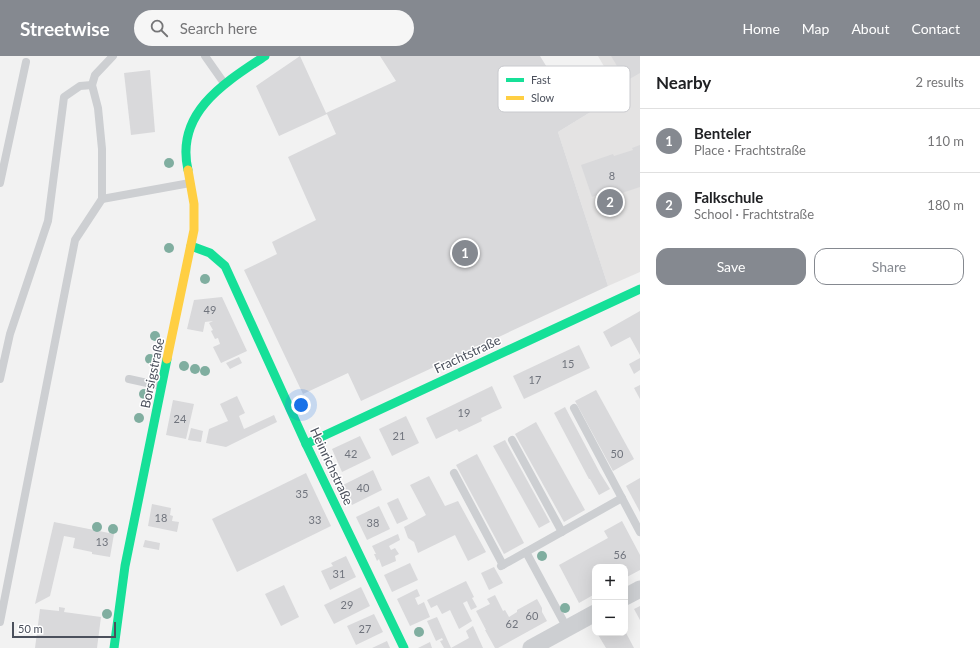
<!DOCTYPE html>
<meta charset="utf-8">
<style>
:root{--surface:#fff;--page:#f6f6f6;--text:#202124;--muted:#757577;--line:#e0e0e0;--accent:#858990}
body{margin:0;font-family:Lato,sans-serif;background:var(--page);color:var(--text)}
.controls{position:absolute;right:12px;bottom:12px;display:grid;overflow:hidden;border-radius:8px;box-shadow:0 4px 16px #0002}
.controls button{width:36px;height:36px;display:grid;place-items:center;padding:0;border:0;border-bottom:1px solid var(--line);background:var(--surface);color:var(--text);font:20px sans-serif}
.scale{position:absolute;left:12px;bottom:10px;width:104px;box-sizing:border-box;padding-left:4px;border:2px solid #4b505c;border-top:0;font-size:11px;line-height:14px;white-space:nowrap;color:#4b505c;-webkit-text-stroke:3px #fff;paint-order:stroke}
.you{position:absolute;left:301px;top:349px;width:14px;height:14px;margin:-10px;border:3px solid #fff;border-radius:50%;background:#1a73e8;box-shadow:0 0 0 6px #1a73e833}
.badge{display:grid;place-items:center;width:26px;height:26px;border-radius:50%;background:var(--accent);color:#fff;font-size:13px;font-weight:700}
.pin{position:absolute;translate:-50% -50%;border:2px solid #fff;box-shadow:0 1px 4px #0006}
.list{margin:0;padding:0;list-style:none}
h2{display:flex;justify-content:space-between;align-items:center;height:52px;margin:0;padding:0 16px;font-size:17px}
h2 small{font-size:13px;font-weight:400;color:var(--muted)}
.list li{display:grid;grid-template-columns:26px 1fr auto;gap:12px;align-items:center;box-sizing:border-box;height:64px;padding:0 16px;border-top:1px solid var(--line)}
.list b{display:block;font-size:15px;white-space:nowrap}
.list p{margin:0;font-size:13px;white-space:nowrap;color:var(--muted)}
.list em{font-size:13px;font-style:normal;color:var(--muted)}
.actions{display:flex;gap:8px;padding:12px 16px}
.actions a{flex:1;padding:9px 0;border:1px solid var(--accent);border-radius:12px;text-align:center;font-size:14px;color:var(--accent)}
.actions .main{background:var(--accent);color:#fff}
.icon{flex:none;width:22px;height:22px;fill:none;stroke:currentColor;stroke-width:2;stroke-linecap:round;stroke-linejoin:round}
.map{position:relative;flex:none;width:640px;height:592px;overflow:hidden}
header{display:flex;align-items:center;gap:24px;box-sizing:border-box;height:56px;padding:0 20px;background:var(--accent);color:#fff}
header strong{font-size:19px}
nav{display:flex;gap:22px;margin-inline-start:auto;font-size:14px}
.search{width:280px;height:36px;background:var(--page);display:flex;align-items:center;gap:10px;box-sizing:border-box;padding:0 14px;border-radius:22px;color:var(--muted);font-size:15px}
main{display:flex}
aside{flex:1;background:var(--surface)}
.map>svg:first-child{display:block}
</style>
<header>
<strong>Streetwise</strong>
<div class="search"><svg class="icon" aria-label="search" viewBox="0 0 24 24"><circle cx="10" cy="10" r="6"/><path d="M15 15l6 6"/></svg>Search here</div>
<nav><a>Home</a><a>Map</a><a>About</a><a>Contact</a></nav>
</header>
<main>
<div class="map">
<svg width="640" height="592" viewBox="0 0 640 592">
<rect width="100%" height="100%" fill="#f2f2f2"/>
<path fill="#e4e3e3" d="M598,0h42v216l-32,14 -50,-154 62,-38z"/>
<g fill="#d9d9db">
<path d="M300,0l26,57 70,-32 -16,-25h160l16,26 7,-4 7,12 35,-21 15,25 -62,38 50,154 -247,115 -13,-28 -45,21 -59,-124 33,-16 -5,-12 44,-22 -28,-63 48,-23 -9,-20 -48,22 -23,-50z"/>
<path d="M611,0h29v17l-14,8z"/>
<path d="M150,14l5,62 -24,3 -7,-62z"/>
<path d="M640,89v42l-27,9 -2,-6 -19,7 -11,-32 32,-11 1,2 19,-6 -1,-2z"/>
<path d="M222,241l25,54 -26,12 -8,-16 7,-3 -2,-6 -3,1 -4,-8 2,-1 -4,-7 4,-2 -8,1 -2,10 -16,-3 7,-29z"/>
<path d="M640,255v44l-10,-18 -19,10 -8,-15z"/>
<path d="M579,289l11,23 -66,31 -11,-23z"/>
<path d="M239,301l3,6 -12,6 -4,-6z"/>
<path d="M640,302v12l-6,4 -5,-10z"/>
<path d="M640,329v14l-6,-11z"/>
<path d="M492,330l10,22 -21,10 1,3 -23,11 -2,-3 -21,10 -10,-21z"/>
<path d="M596,334l38,69 -21,12 -38,-70z"/>
<path d="M237,340l8,17 -6,3 5,13 30,-14 3,7 -51,25 -20,-4 3,-14 19,-8 -8,-17z"/>
<path d="M173,344l21,4 -8,35 -20,-4z"/>
<path d="M565,351l35,66 10,16 -11,6 -9,-16h-1l-35,-66z"/>
<path d="M406,360l13,27 -27,13 -13,-27z"/>
<path d="M536,366l49,88 -21,12 -49,-88z"/>
<path d="M191,372l12,3 -2,11 -13,-2z"/>
<path d="M360,380l11,22 -29,14 -10,-23z"/>
<path d="M505,384l45,82 -11,6 -46,-82z"/>
<path d="M477,398l47,89 -20,11 -48,-89z"/>
<path d="M373,414l9,20 -30,15 -3,-7 -2,1 -2,-6h2l-4,-8z"/>
<path d="M306,417l25,53 -94,46 -25,-53z"/>
<path d="M429,420l16,30 13,-5 28,51 -18,9 -13,-26 -37,18 -4,-11 -6,-4 -4,-11 22,-12 -16,-30z"/>
<path d="M640,422v34l-14,-26z"/>
<path d="M398,442l10,21 -11,5 -10,-21z"/>
<path d="M152,448l19,4 -1,7 3,1 -1,5 7,1 -2,10 -29,-6z"/>
<path d="M379,450l11,23 -23,11 -11,-23z"/>
<path d="M622,465l18,34v15l-15,8v-11h-30v27l-16,9 -20,-38 49,-27 -4,-7z"/>
<path d="M54,466l60,12 -4,23 -18,-3v-2l-19,-4 2,-10 -11,-2 -14,60 -15,8z"/>
<path d="M398,478l2,6 -11,6 2,4 4,-2 4,6 -4,2 1,5 -14,6 -3,-8 -2,2 -3,-7h2l-4,-8z"/>
<path d="M145,484l15,3 -1,7 -16,-3z"/>
<path d="M346,500l10,21 -26,13 -9,-19 12,-5 -2,-3z"/>
<path d="M410,507l8,17 -26,12 -8,-17z"/>
<path d="M494,511l9,16 -14,7 -8,-17z"/>
<path d="M466,525l8,16 -2,1 5,9 -6,3 -4,-9 -4,2 9,18 -13,8 -9,-19 -8,4 -5,-9 -6,3 -4,-8z"/>
<path d="M284,529l15,32 -18,9 -16,-32z"/>
<path d="M361,531l9,19 -36,18 -10,-19z"/>
<path d="M417,533l3,7 -5,2 3,7 6,-3 6,15 -20,9 -13,-27z"/>
<path d="M495,539l8,16 2,-1 4,7 8,-5v-2l20,-11 5,9v4l5,9 -49,27h-3l-10,-18h1l-10,-19 14,-7 -3,-5z"/>
<path d="M640,550v14l-6,-11z"/>
<path d="M59,551l6,1 -1,4 37,5 -4,31h-62l5,-39 19,2z"/>
<path d="M374,558l9,18 -27,13 -9,-19z"/>
<path d="M437,561l14,31 18,-10 -3,-7 7,-5 10,22h-39l-4,-7 3,-1 -1,-2 -6,3 -9,-20z"/>
<path d="M625,575l9,17h-28l-9,-15h28z"/>
<path d="M387,585l3,7h-18z"/>
<path d="M430,586l2,6h-14z"/>
</g>
<g fill="none" stroke-linecap="round" stroke-linejoin="round">
<g stroke="#cdcfd2" stroke-width="8">
<path d="M205,0l19,27"/>
<path d="M0,127l26,-121"/>
<path d="M102,143l88,-16"/>
<path d="M0,323l10,-45 38,-113 16,-124 16,-11 12,-1"/>
<path d="M129,323l32,7"/>
<path d="M574,352l66,124"/>
<path d="M512,384l50,92"/>
<path d="M454,417l49,92"/>
<path d="M526,496l41,76"/>
<path d="M501,510l121,-68"/>
<path d="M0,566l75,-382 27,-41v-50l-4,-41 -6,-23 3,-10 18,-19"/>
</g>
<g stroke="#cdcfd2" stroke-width="17">
<path d="M625,541l15,-8"/>
<path d="M531,592l64,-35"/>
</g>
<g stroke="#16e098" stroke-width="9">
<path d="M188,114c-13,-57 36,-87 77,-114"/>
<path d="M191,190l19,7 15,13 81,178 98,204"/>
<path d="M306,388l334,-155"/>
<path d="M114,592l11,-82 42,-207"/>
</g>
<path stroke="#ffcf43" stroke-width="9" d="M167,303l27,-129v-26l-6,-34"/>
</g>
<g fill="#80aea0">
<circle cx="169" cy="107" r="5"/>
<circle cx="169" cy="192" r="5"/>
<circle cx="205" cy="223" r="5"/>
<circle cx="155" cy="280" r="5"/>
<circle cx="150" cy="303" r="5"/>
<circle cx="184" cy="310" r="5"/>
<circle cx="195" cy="313" r="5"/>
<circle cx="205" cy="315" r="5"/>
<circle cx="144" cy="338" r="5"/>
<circle cx="139" cy="362" r="5"/>
<circle cx="97" cy="471" r="5"/>
<circle cx="113" cy="473" r="5"/>
<circle cx="542" cy="500" r="5"/>
<circle cx="565" cy="552" r="5"/>
<circle cx="107" cy="558" r="5"/>
<circle cx="419" cy="576" r="5"/>
</g>
<g text-anchor="middle" stroke-width="3" stroke-linejoin="round" paint-order="stroke">
<g font-size="11" fill="#70747d">
<text x="612" y="124">8</text>
<text x="210" y="258">49</text>
<text x="568" y="312">15</text>
<text x="535" y="328">17</text>
<text x="464" y="361">19</text>
<text x="180" y="367">24</text>
<text x="399" y="384">21</text>
<text x="351" y="402">42</text>
<text x="617" y="402">50</text>
<text x="363" y="436">40</text>
<text x="302" y="442">35</text>
<text x="161" y="466">18</text>
<text x="315" y="468">33</text>
<text x="373" y="471">38</text>
<text x="102" y="490">13</text>
<text x="620" y="503">56</text>
<text x="339" y="522">31</text>
<text x="347" y="553">29</text>
<text x="532" y="564">60</text>
<text x="512" y="572">62</text>
<text x="365" y="577">27</text>
</g>
<g font-size="13" fill="#4b505c" stroke="#fff">
<text transform="translate(467 298) rotate(-25)" y="5">Frachtstraße</text>
<text transform="translate(152 317) rotate(-78)" y="5">Borsigstraße</text>
<text transform="translate(332 410) rotate(65)" y="5">Heinrichstraße</text>
</g>
</g>
<rect x="498" y="10" width="132" height="46" rx="6" fill="#fff" stroke="#c9cace" stroke-width="1"/>
<rect x="506" y="22" width="18" height="4" fill="#16e098"/>
<rect x="506" y="40" width="18" height="4" fill="#ffcf43"/>
<g font-size="11" fill="#4b505c">
<text x="531" y="28">Fast</text>
<text x="531" y="46">Slow</text>
</g>
</svg>
<div class="controls">
<button>+</button>
<button>−</button>
</div>
<div class="scale">50 m</div>
<div class="you"></div>
<div class="pin badge" style="left:465px;top:197px">1</div>
<div class="pin badge" style="left:610px;top:146px">2</div>
</div>
<aside>
<h2>Nearby<small>2 results</small></h2>
<ul class="list">
<li><span class="badge">1</span><div><b>Benteler</b><p>Place · Frachtstraße</p></div><em>110 m</em></li>
<li><span class="badge">2</span><div><b>Falkschule</b><p>School · Frachtstraße</p></div><em>180 m</em></li>
</ul>
<div class="actions"><a class="main">Save</a><a>Share</a></div>
</aside>
</main>
